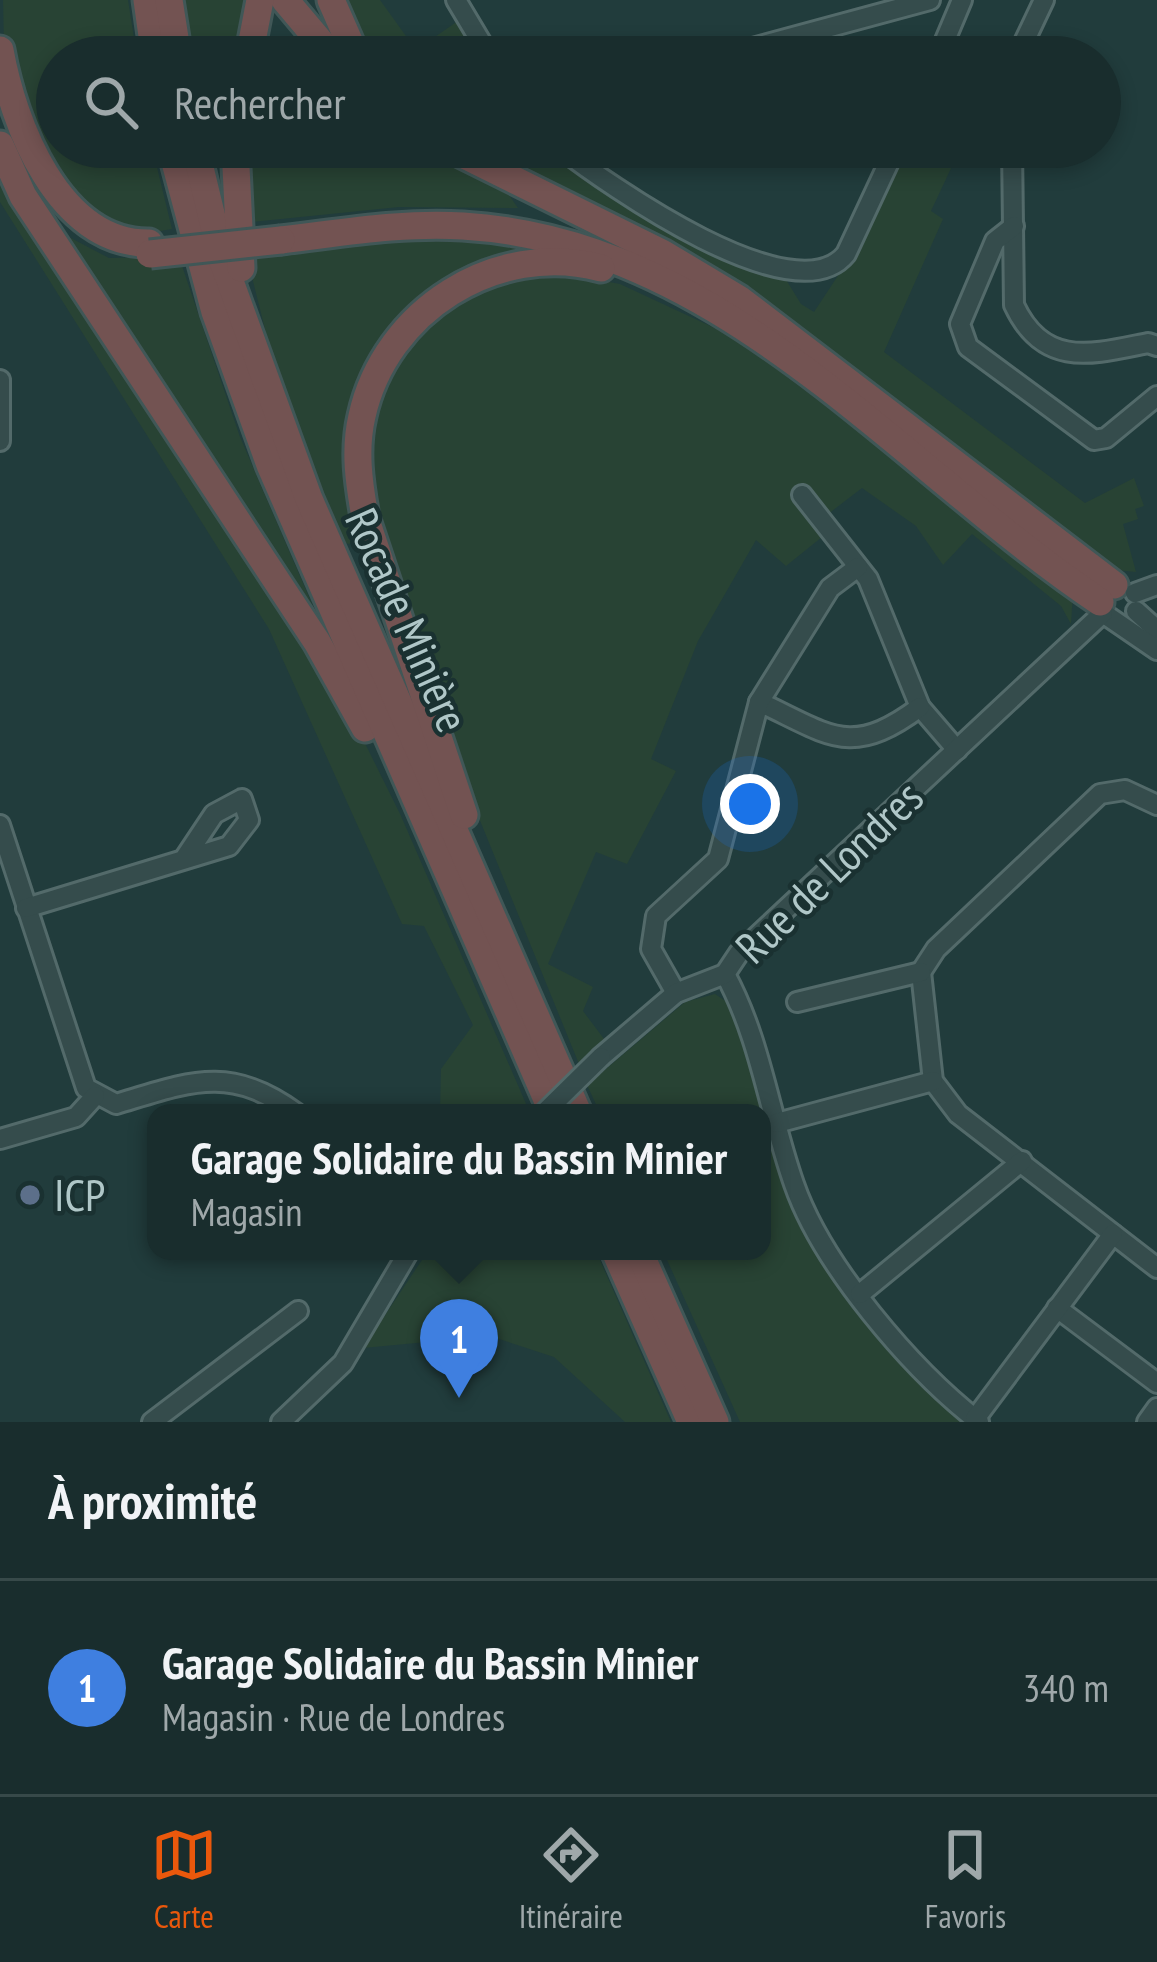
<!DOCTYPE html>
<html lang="fr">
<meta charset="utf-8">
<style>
:root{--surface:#192d2d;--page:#223535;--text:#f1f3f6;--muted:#9fa8aa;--line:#374949;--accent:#ea580c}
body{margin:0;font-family:"PT Sans Narrow",sans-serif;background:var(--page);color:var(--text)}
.you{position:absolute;left:750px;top:804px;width:42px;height:42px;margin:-30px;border:9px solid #fff;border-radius:50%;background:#1a73e8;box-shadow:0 0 0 18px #1a73e833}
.badge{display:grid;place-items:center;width:78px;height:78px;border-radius:50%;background:var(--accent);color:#fff;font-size:39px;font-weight:700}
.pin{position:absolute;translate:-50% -99px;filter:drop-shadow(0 3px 6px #0008)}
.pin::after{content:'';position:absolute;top:63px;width:42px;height:36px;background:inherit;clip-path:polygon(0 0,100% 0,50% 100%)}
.popup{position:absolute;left:147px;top:1104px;width:624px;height:156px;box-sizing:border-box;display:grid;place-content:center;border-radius:24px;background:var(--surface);filter:drop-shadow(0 3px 9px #0005);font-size:39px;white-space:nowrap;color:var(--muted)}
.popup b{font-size:45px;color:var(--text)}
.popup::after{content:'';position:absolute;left:50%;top:100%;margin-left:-24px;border:24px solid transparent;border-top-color:var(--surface)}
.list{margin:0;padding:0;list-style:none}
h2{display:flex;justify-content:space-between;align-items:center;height:156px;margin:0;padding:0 48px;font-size:51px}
h2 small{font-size:39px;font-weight:400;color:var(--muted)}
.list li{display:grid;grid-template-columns:78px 1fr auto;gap:36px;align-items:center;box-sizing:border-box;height:216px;padding:0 48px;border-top:3px solid var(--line)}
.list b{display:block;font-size:45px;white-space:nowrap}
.list p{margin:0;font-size:39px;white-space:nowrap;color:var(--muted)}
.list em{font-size:39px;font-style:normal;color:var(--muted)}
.icon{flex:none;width:66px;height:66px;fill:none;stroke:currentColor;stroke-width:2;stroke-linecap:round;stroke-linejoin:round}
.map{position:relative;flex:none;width:1157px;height:1422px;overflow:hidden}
.search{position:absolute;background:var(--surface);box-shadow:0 6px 18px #0003;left:36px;right:36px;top:36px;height:132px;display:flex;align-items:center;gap:30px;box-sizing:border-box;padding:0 42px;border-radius:66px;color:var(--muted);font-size:45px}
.sheet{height:372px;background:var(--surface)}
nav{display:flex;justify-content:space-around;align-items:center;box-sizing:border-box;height:168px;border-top:3px solid var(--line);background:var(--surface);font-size:33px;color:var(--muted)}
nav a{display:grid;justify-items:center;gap:6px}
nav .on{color:var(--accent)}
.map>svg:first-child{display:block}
</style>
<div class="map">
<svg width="1157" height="1422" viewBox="0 0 1157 1422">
<rect width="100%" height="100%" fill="#213c3c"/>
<g fill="#284334">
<path d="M3,0h125l9,57h-80v90h95l20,82 -35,6 -22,-5 -67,-63 -44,-122z"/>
<path d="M184,0h69l-9,57h-50z"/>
<path d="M338,0h42l36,50 42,-29 22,36h-115z"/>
<path d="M243,147h191l70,41 14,20 -119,-1 -156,16z"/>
<path d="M461,147h87l32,23 205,108 16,26 13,8 33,-50 55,-115h59l-30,64 12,8 -59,133 201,151 49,-25 10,28 -9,3 3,10 -15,5 13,48 -20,-2 -391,-295z"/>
<path d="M0,164l351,551 50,101 129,297h-90l1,-44 32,-44 -49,-99 -22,-2 -133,-295 -269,-427z"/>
<path d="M388,232l129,6 17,14 -36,12 -139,120 -13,39 18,111 -15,10 -10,-3 -60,-156 -34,-136z"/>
<path d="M65,235l44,23 70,-1 61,180 85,197 -263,-396z"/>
<path d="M543,270l77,14 116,54 337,255 -2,31 -10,-18 -89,-72 -29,31 -27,-39 -54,-38 -43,33 8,12 -41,33 -30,-26 -58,101 -47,118 25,12 -49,93 -31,-12 -48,112 45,23 -10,24 21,28 -25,25 -148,-364 -65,-212 5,-75 28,-63 79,-65z"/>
<path d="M715,994l15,10 8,15 58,194 30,48 142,161h-228l-77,-171h99v-138h-162l-13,-28 98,-83z"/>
<path d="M428,1251h168l75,171h-46l-71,-65 -64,-21 -127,12z"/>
</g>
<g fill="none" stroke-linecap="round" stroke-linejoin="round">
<g stroke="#536a6a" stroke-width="24">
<g id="minor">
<path d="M456,0l34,57"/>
<path d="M719,57l211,-57"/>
<path d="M938,57l24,-57"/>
<path d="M1017,57l27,-57"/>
<path d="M559,147c49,38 236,170 287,107l50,-107"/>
<path d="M1012,147l2,158c30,64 79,49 134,38l9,3"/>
<path d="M1014,226l-19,15 -35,83 8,23 126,93 12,-2 51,-42"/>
<path d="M0,380v61"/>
<path d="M802,495l66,84 52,128 37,43"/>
<path d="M1135,593l22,-8"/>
<path d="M1136,611l21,19"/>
<path d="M1103,613l54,37"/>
<path d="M759,702c71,33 91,57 161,5"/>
<path d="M0,825l86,263 30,16c74,-22 113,-40 180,9"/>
<path d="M26,908l203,-62 20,-26 -7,-21 -28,15 -30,45"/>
<path d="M921,972l12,109 25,33 199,154"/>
<path d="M921,972l15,-23 164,-155 25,-4 32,15"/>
<path d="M725,974c36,66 44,139 69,210 28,81 117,185 185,238"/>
<path d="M676,993l-25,-44 5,-33 62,-57 41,-157 71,-114 28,-21"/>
<path d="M797,1002l124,-30"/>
<path d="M601,1057l75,-64 49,-19 14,-21 364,-340"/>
<path d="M777,1123l156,-42"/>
<path d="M0,1139l76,-22 19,-21"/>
<path d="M860,1294l162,-133"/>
<path d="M1057,1308l100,75"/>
<path d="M975,1419l138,-185"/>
<path d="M152,1422l146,-111"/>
<path d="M281,1422l62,-59 66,-112"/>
<path d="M1147,1422l10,-14"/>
</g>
</g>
<g stroke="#405757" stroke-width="33">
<g id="highway">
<path d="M147,0l8,57"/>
<path d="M169,0l9,57"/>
<path d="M285,0l48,57"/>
<path d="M331,0l25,57"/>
<path d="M0,50c13,73 58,194 149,193"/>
<path d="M249,57l11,-57"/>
<path d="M0,145l23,51 294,446 48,86"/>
<path d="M171,147l44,165 55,153 283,648"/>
<path d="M195,147l27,112 87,240 269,614"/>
<path d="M235,147l6,121"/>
<path d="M448,147l214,106 77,46 375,286"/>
<path d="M281,240c60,-7 122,-18 182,-14 262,16 433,239 637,376"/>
<path d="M464,815l-99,-298c-6,-34 -11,-67 -3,-101 23,-105 134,-176 239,-148"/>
<path d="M615,1251l76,171"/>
<path d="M639,1251l76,171"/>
</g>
</g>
<use href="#minor" stroke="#354c4c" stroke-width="18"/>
<use href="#highway" stroke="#735352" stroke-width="27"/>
<g stroke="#536a6a" stroke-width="24" stroke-linecap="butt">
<path id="minor-bridge" d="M544,1113l57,-56"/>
</g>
<g stroke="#405757" stroke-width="33" stroke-linecap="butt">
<path id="highway-bridge" d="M150,254l131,-14"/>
</g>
<use href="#minor-bridge" stroke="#354c4c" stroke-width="18"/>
<use href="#highway-bridge" stroke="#735352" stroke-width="27"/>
</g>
<circle fill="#5c6f8a" stroke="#1a3131" stroke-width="4.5" cx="30" cy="1195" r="12"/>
<g text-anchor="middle" stroke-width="9" stroke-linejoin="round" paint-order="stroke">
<g font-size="45" fill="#b0c7c8" stroke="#1a3131">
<text transform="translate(407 620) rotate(66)" y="16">Rocade Minière</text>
<text transform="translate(829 872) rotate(-44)" y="16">Rue de Londres</text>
</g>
<g font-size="45" fill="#b0c7c8" stroke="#1a3131" text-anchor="start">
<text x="54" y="1211">ICP</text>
</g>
</g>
</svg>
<div class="you"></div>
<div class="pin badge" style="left:459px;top:1398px;background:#3f7fe0">1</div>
<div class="popup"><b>Garage Solidaire du Bassin Minier</b>Magasin</div>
<div class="search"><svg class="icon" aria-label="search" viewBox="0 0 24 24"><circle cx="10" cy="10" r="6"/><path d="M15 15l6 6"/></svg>Rechercher</div>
</div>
<section class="sheet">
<h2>À proximité<small></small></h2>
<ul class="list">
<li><span class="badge" style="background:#3f7fe0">1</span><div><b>Garage Solidaire du Bassin Minier</b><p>Magasin · Rue de Londres</p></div><em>340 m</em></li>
</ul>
</section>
<nav>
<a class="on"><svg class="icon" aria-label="map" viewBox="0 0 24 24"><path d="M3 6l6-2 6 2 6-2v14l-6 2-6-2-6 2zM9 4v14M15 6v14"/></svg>Carte</a>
<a><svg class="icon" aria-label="directions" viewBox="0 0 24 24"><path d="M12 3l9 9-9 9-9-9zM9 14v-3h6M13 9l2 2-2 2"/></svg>Itinéraire</a>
<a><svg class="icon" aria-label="saved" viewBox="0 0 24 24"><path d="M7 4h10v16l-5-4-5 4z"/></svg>Favoris</a>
</nav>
